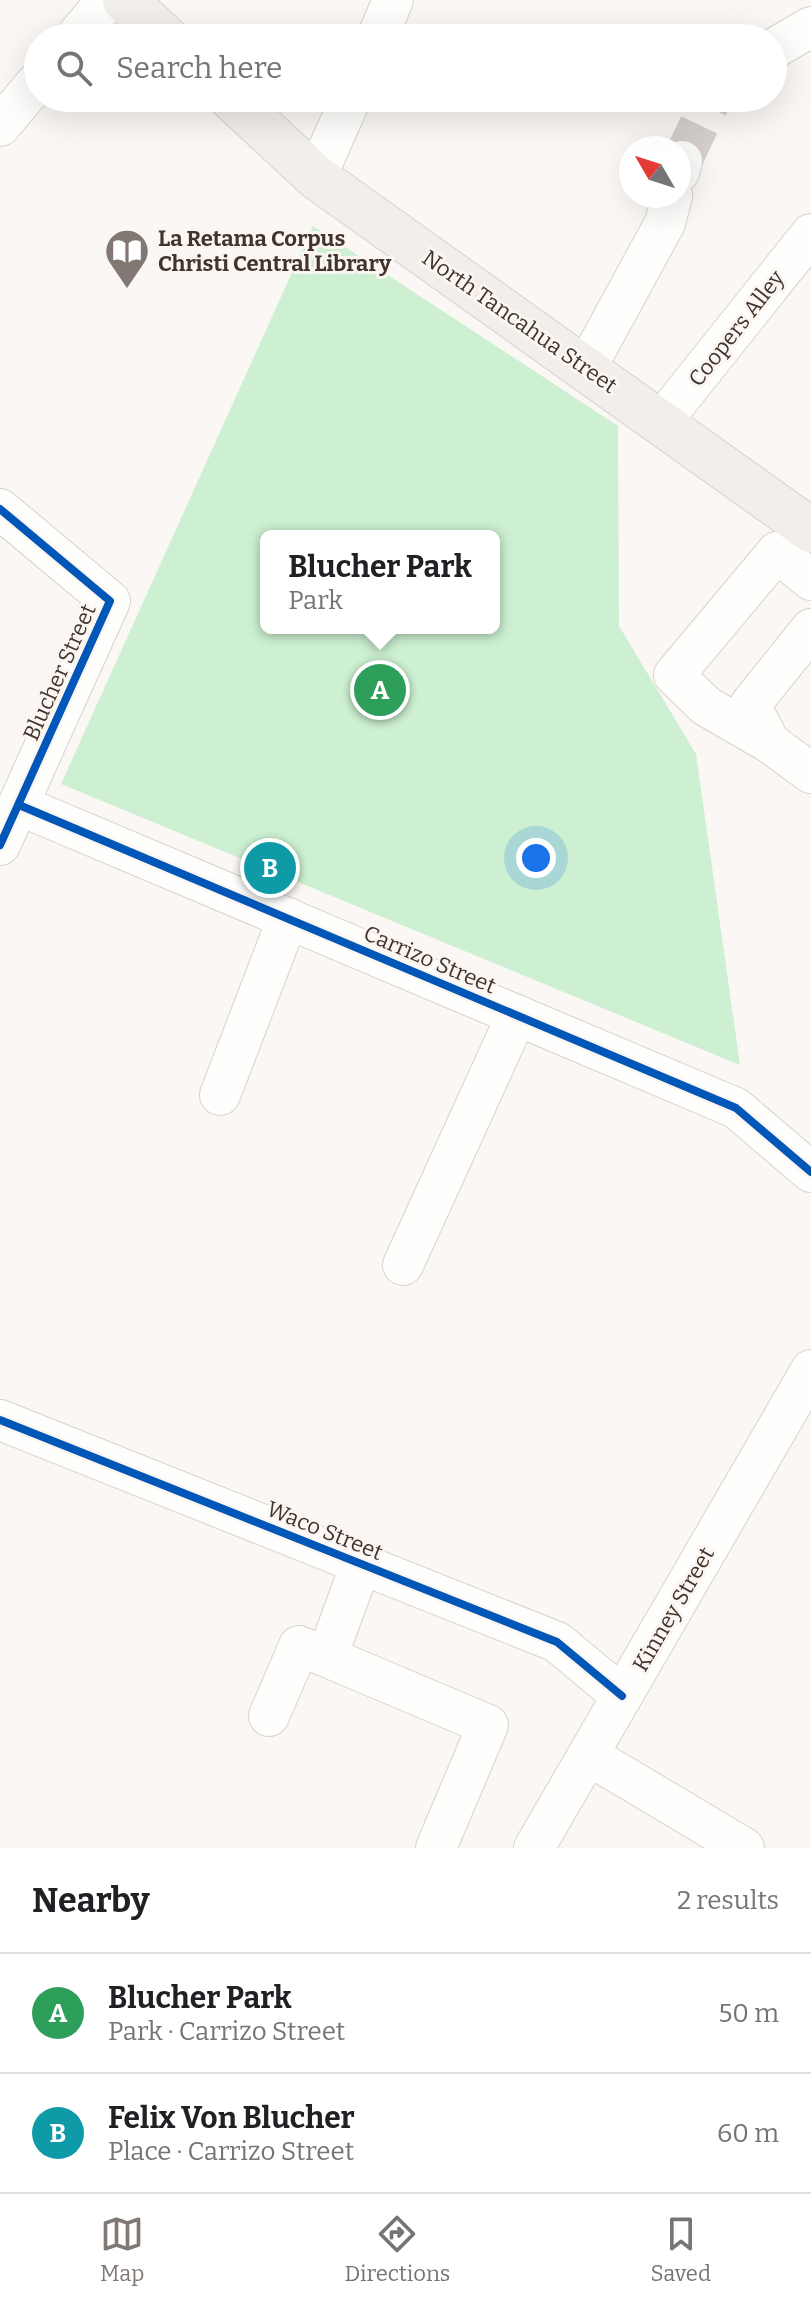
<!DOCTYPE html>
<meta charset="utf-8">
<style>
:root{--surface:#fff;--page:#f6f6f6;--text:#202124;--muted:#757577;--line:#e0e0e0;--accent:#817873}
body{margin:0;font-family:Bitter,serif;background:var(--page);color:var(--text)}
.compass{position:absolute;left:619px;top:136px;width:72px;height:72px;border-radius:50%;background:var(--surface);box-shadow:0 8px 32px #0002;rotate:309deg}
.you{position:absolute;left:536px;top:858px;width:28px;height:28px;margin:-20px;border:6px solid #fff;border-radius:50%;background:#1a73e8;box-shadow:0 0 0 12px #1a73e833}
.badge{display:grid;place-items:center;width:52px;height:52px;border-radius:50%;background:var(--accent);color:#fff;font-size:26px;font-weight:700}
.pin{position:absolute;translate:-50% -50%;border:4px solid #fff;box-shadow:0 2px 8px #0006}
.popup{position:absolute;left:260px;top:530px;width:240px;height:104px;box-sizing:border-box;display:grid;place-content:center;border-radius:12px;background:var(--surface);filter:drop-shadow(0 2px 6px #0005);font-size:26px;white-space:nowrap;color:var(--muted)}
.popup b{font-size:30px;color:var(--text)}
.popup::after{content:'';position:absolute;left:50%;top:100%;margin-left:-16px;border:16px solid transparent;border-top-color:var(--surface)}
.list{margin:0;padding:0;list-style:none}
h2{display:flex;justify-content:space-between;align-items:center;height:104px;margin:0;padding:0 32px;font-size:34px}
h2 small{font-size:26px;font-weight:400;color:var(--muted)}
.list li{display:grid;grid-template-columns:52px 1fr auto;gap:24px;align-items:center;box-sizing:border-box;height:120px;padding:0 32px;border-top:2px solid var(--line)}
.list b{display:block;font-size:30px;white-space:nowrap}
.list p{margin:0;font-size:26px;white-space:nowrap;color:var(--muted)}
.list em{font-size:26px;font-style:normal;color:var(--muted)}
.icon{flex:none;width:44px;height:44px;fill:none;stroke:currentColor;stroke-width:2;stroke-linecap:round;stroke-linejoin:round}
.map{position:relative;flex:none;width:811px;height:1848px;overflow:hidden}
.search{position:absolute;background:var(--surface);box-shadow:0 8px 32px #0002;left:24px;right:24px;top:24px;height:88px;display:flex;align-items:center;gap:20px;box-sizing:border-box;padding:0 28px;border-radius:44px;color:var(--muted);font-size:30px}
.sheet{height:344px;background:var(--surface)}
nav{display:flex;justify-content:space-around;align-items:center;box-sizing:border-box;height:112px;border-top:2px solid var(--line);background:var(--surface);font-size:22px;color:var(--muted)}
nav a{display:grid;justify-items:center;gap:4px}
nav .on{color:var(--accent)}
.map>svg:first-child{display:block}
</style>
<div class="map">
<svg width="811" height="1848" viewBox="0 0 811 1848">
<rect width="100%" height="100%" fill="#faf7f4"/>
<path fill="#ccf0d1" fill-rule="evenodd" d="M313,226l305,200 1,200 77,128 44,311 -679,-281zM266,536h228v92h-228z"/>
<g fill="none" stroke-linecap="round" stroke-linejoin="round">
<path stroke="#d5d0cc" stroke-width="40" stroke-dasharray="40 20" stroke-linecap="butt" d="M682,161l30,-63"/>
<g stroke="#d9d2cd" stroke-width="42">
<g id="minor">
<path d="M75,38l32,-38"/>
<path d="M377,38l16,-38"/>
<path d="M773,49l38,-22"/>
<path d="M0,126l38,-45"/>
<path d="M679,172l3,-11"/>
<path d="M316,177l35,-79"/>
<path d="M586,368l79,-145 7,-27"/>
<path d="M661,422l150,-188"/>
<path d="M0,509l110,92 -110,244"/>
<path d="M811,629l-61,76 20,38 41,30"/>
<path d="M770,743l-64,-37 -32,-31 103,-123 34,28"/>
<path d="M19,805l717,303 75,64"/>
<path d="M220,1095l68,-177"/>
<path d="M403,1265l114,-250"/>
<path d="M0,1420l557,222 65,54"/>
<path d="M361,1564l-34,93 161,68 -52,123"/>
<path d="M269,1716l30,-70 28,11"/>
<path d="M588,1755l156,93"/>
<path d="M534,1848l277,-478"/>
</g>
</g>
<g stroke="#d7d3d1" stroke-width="46">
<g id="major">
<path d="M125,0l41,38"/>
<path d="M231,98l85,79 495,353"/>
</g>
</g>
<use href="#minor" stroke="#fefefd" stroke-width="40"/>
<use href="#major" stroke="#f2eeea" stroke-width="44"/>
<g stroke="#fcf6f2" stroke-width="13">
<g id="cycleway">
<path d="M0,509l110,92 -110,244"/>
<path d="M19,805l717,303 75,64"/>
<path d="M0,1420l557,222 65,54"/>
</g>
</g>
<use href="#cycleway" stroke="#0057b8" stroke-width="8"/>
</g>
<defs>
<g id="library-pin" transform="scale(2.3)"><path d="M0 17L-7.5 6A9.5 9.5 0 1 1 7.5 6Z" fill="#817873" stroke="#fcf6f2"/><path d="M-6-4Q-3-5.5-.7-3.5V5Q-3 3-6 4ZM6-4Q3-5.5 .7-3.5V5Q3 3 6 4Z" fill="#fff"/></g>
</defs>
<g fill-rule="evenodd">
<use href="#library-pin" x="127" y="251"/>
</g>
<g text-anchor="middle" stroke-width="6" stroke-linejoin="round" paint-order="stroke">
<g font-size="22" font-weight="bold" fill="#40342d" stroke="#fcf6f2" text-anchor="start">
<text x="158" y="246">La Retama Corpus<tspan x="158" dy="25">Christi Central Library</tspan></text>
</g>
<g font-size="22" fill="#40342d" stroke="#fcf6f2">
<text transform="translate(520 321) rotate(35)" y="8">North Tancahua Street</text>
<text transform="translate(736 328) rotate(-52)" y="8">Coopers Alley</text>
<text transform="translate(59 672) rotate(-66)" y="8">Blucher Street</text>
<text transform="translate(430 959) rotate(23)" y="8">Carrizo Street</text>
<text transform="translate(325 1530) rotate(22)" y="8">Waco Street</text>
<text transform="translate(673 1609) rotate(-60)" y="8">Kinney Street</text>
</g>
</g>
</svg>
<svg class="compass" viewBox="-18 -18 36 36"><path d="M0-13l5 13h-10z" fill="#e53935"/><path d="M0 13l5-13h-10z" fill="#757577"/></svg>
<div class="you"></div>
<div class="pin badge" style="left:380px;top:690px;background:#2e9e5b">A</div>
<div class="popup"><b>Blucher Park</b>Park</div>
<div class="pin badge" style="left:270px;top:868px;background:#0f9aa8">B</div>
<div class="search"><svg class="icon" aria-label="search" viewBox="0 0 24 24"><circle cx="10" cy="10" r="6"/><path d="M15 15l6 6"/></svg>Search here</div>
</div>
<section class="sheet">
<h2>Nearby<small>2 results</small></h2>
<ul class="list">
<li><span class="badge" style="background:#2e9e5b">A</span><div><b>Blucher Park</b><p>Park · Carrizo Street</p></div><em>50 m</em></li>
<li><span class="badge" style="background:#0f9aa8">B</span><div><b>Felix Von Blucher</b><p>Place · Carrizo Street</p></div><em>60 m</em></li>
</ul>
</section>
<nav>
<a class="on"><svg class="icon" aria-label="map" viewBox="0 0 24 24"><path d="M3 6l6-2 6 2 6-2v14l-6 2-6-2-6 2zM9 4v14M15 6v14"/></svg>Map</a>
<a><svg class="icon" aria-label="directions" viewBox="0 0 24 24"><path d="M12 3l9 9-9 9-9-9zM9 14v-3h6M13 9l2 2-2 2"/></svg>Directions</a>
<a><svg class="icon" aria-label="saved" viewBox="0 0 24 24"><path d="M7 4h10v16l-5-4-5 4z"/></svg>Saved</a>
</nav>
